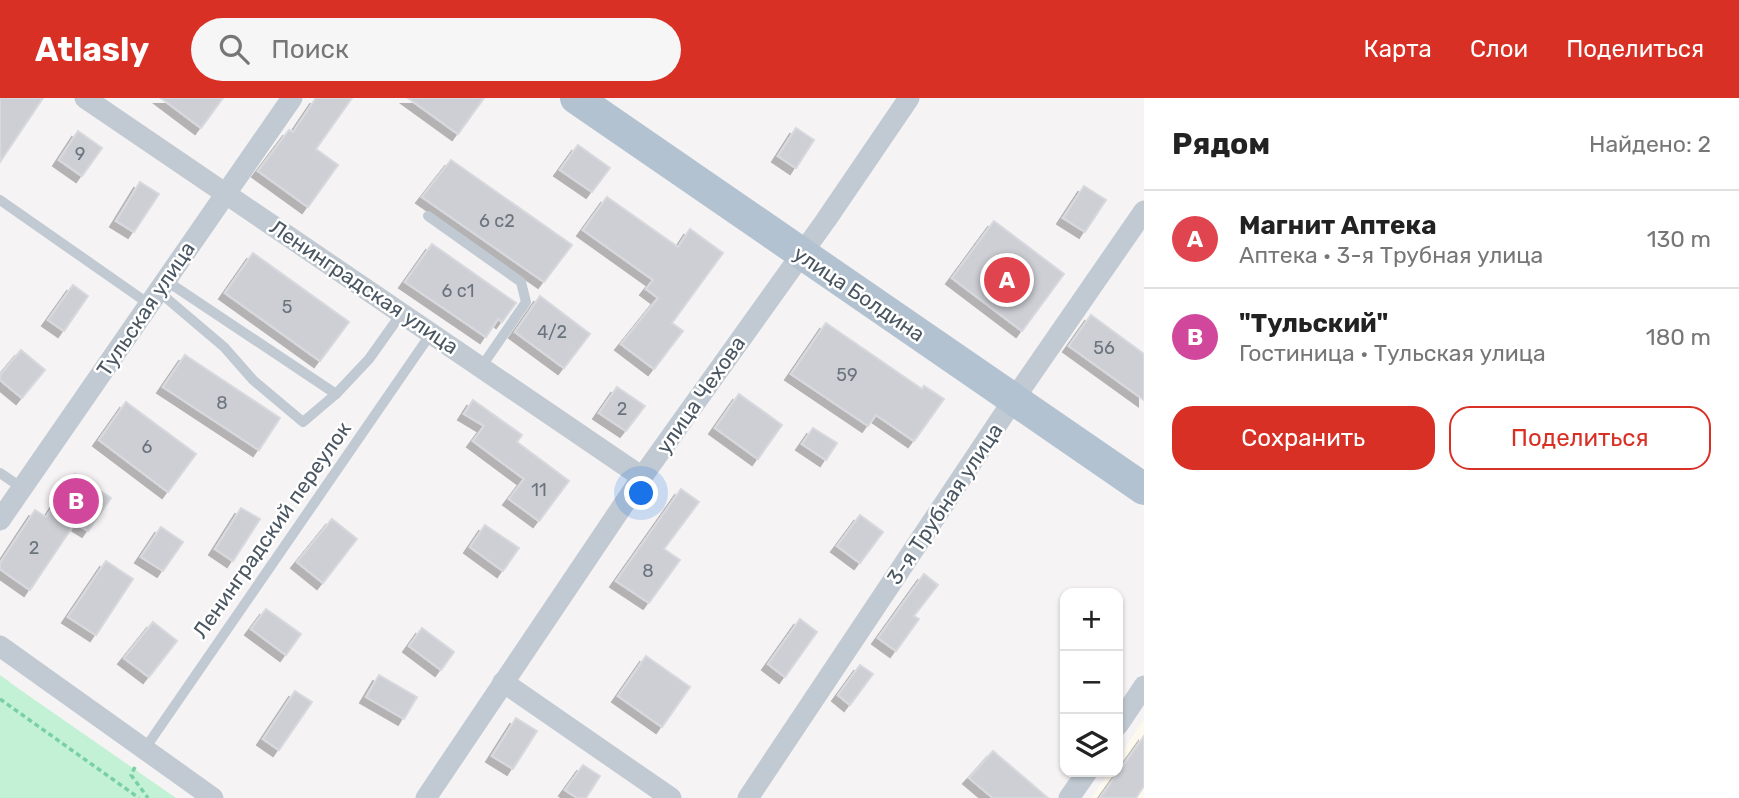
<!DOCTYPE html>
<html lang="ru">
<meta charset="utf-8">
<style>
:root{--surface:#fff;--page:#f6f6f6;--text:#222;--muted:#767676;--line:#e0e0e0;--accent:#d93025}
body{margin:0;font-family:Rubik,sans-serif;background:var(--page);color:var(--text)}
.controls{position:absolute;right:21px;bottom:21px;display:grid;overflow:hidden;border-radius:14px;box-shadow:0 2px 5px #0004}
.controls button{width:63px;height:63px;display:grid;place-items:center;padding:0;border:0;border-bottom:2px solid var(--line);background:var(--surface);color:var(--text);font:35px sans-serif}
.you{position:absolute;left:642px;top:396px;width:24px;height:24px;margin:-18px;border:5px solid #fff;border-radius:50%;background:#1a73e8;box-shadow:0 0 0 10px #1a73e833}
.badge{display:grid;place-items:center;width:46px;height:46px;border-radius:50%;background:var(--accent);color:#fff;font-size:23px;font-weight:700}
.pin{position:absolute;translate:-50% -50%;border:4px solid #fff;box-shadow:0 2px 7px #0006}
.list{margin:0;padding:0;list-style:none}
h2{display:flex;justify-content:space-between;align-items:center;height:91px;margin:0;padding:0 28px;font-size:30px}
h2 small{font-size:23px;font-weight:400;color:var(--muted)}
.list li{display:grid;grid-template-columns:46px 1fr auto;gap:21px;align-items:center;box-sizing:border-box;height:98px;padding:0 28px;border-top:2px solid var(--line)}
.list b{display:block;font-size:26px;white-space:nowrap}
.list p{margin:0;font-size:23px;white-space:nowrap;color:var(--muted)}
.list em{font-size:23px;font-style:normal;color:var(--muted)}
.actions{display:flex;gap:14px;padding:21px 28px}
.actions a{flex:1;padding:16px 0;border:2px solid var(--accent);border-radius:21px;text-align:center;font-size:24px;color:var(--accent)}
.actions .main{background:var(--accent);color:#fff}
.icon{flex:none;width:38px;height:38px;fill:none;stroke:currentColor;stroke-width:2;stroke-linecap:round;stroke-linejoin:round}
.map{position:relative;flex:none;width:1144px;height:700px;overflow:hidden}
header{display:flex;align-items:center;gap:42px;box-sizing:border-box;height:98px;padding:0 35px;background:var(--accent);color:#fff}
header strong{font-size:33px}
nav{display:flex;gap:38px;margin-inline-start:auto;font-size:24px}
.search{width:490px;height:63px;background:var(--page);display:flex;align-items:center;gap:18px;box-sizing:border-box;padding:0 24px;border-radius:38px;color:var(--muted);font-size:26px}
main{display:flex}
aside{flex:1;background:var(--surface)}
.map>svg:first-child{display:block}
</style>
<header>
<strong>Atlasly</strong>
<div class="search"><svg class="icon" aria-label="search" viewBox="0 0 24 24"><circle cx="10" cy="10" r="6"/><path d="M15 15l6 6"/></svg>Поиск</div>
<nav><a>Карта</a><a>Слои</a><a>Поделиться</a></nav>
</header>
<main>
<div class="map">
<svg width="1144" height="700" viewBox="0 0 1144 700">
<defs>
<filter id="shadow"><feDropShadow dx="-6" dy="6" stdDeviation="0" flood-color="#0004"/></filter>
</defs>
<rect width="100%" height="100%" fill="#f5f3f3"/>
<path fill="#fdf9ef" d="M1144,621v79h-53l18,-26h9v-14z"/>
<path fill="#c3f1d5" d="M0,577l19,14 157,109h-176z"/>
<g fill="#cdcfd5" stroke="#d7d9de" stroke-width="2" filter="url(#shadow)">
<path d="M0,0h43l-43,64z"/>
<path d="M161,0h62l-22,30z"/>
<path d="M316,0h36l-36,51 22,16 -30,42 -50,-36 31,-41 4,2z"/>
<path d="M408,0h76l-26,36z"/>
<path d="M796,30l18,12 -18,28 -18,-12z"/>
<path d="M78,33l24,17 -20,28 -23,-16z"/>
<path d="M578,47l32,23 -18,24 -32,-22z"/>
<path d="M451,62l121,85 -28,37 -122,-85z"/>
<path d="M140,84l19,12 -25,38 -18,-11z"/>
<path d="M1084,88l22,14 -21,32 -22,-14z"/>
<path d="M607,99l71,50 12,-18 33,24 -51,70 11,8 -29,38 -33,-25 37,-46 -12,-9 7,-9 -70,-50z"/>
<path d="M994,123l70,53 -42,57 -70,-53z"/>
<path d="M432,146l84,59 -14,19 -4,-3 -12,18 -81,-55z"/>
<path d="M253,155l96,69 -29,39 -95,-68z"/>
<path d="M73,187l15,11 -24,35 -16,-11z"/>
<path d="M540,198l50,38 -26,34 -49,-36z"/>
<path d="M1091,217l53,39v46l-75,-54z"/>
<path d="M826,225l96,66 2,-3 20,13 -30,42 -38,-26 -8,11 -77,-52z"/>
<path d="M21,252l24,20 -23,28 -22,-18v-5z"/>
<path d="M185,257l95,63 -21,32 -96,-63z"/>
<path d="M617,289l28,19 -19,25 -27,-18z"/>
<path d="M739,296l43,31 -24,34 -43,-31z"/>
<path d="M473,302l49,35 -5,7 52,39 -30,40 -30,-22 15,-20 -51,-38 11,-15 -20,-12z"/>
<path d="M126,304l70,52 -28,38 -69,-52z"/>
<path d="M813,330l24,15 -11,17 -24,-16z"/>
<path d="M75,376l36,24 -23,33 -13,-8 -45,67 -30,-21v-6l35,-53 11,7z"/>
<path d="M681,391l18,13 -35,47 16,11 -31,43 -33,-22z"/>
<path d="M241,410l19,11 -27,42 -18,-12z"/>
<path d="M860,417l23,17 -23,31 -23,-17z"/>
<path d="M332,421l25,20 -34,44 -26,-21z"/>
<path d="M485,427l34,23 -16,23 -33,-24z"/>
<path d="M161,429l22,15 -20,29 -22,-14z"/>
<path d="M106,463l27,18 -37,56 -28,-18z"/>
<path d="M924,476l14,11 -24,31 5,3 -23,32 -18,-13z"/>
<path d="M266,511l35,25 -15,21 -35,-26z"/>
<path d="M800,521l17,13 -32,45 -17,-13z"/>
<path d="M153,524l24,19 -28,36 -25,-19z"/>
<path d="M422,530l32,24 -13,18 -32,-24z"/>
<path d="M646,558l44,31 -28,40 -44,-31z"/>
<path d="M860,567l13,9 -23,31 -12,-10z"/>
<path d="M379,577l38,22 -13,22 -38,-22z"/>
<path d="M295,593l17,11 -33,48 -16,-11z"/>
<path d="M516,620l21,13 -24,38 -21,-13z"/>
<path d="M1144,638v50l-8,12h-36z"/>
<path d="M993,653l55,47h-55l-24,-20z"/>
<path d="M583,667l17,11 -14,22h-9l-12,-8z"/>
</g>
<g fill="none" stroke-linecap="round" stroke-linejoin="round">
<g stroke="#7ad0a6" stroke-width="3.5" stroke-dasharray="5 3.5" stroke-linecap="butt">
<path d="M0,601l139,99"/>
<path d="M135,669l-4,8 17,23"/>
</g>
<g stroke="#c1cad2" stroke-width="10">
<path d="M0,102l149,104"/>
<path d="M428,118l93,66 5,20 -44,64"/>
<path d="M165,182l171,114"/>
<path d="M158,193l66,56 29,33 50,42 33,-28 33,-35 32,-45"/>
<path d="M0,375l22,15"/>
<path d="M144,652l288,-418"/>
</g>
<g stroke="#c1cad2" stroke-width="21">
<path d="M85,0l557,379"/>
<path d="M0,422l292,-422"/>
<path d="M0,548l213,152"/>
<path d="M503,584l168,116"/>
<path d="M1118,627l26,-39"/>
<path d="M426,700l216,-321 184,-257 83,-122"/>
<path d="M748,700l266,-399 130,-188"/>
<path d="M1069,700l18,-26"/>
</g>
<path stroke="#b3c2d1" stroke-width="32" d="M576,0l568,391"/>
</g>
<g text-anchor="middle" stroke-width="5" stroke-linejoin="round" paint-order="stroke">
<g font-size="18" fill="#6b747e">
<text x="80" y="62">9</text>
<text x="497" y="129">6 с2</text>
<text x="458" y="199">6 с1</text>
<text x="287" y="215">5</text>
<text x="552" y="240">4/2</text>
<text x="1104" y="256">56</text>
<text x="847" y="283">59</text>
<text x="222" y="311">8</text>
<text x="622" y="317">2</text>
<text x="147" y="355">6</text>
<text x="539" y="398">11</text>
<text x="34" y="456">2</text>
<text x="648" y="479">8</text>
</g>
<g font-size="21" fill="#4a5661" stroke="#fff">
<text transform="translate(364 189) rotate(34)" y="7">Ленинградская улица</text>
<text transform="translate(859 196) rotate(34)" y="7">улица Болдина</text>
<text transform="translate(146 211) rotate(-56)" y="7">Тульская улица</text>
<text transform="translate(701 297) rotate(-55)" y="7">улица Чехова</text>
<text transform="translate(945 406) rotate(-56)" y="7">3-я Трубная улица</text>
<text transform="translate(272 432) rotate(-55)" y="7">Ленинградский переулок</text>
</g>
</g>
</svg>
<div class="controls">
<button>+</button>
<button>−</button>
<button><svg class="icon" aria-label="layers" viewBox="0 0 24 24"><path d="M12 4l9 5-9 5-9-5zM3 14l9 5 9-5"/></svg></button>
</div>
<div class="you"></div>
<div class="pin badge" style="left:1007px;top:182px;background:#e0444e">A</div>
<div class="pin badge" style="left:76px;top:403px;background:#d1479c">B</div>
</div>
<aside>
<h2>Рядом<small>Найдено: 2</small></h2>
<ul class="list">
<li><span class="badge" style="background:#e0444e">A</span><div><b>Магнит Аптека</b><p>Аптека · 3-я Трубная улица</p></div><em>130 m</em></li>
<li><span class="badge" style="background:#d1479c">B</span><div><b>&quot;Тульский&quot;</b><p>Гостиница · Тульская улица</p></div><em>180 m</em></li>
</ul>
<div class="actions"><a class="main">Сохранить</a><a>Поделиться</a></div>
</aside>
</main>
